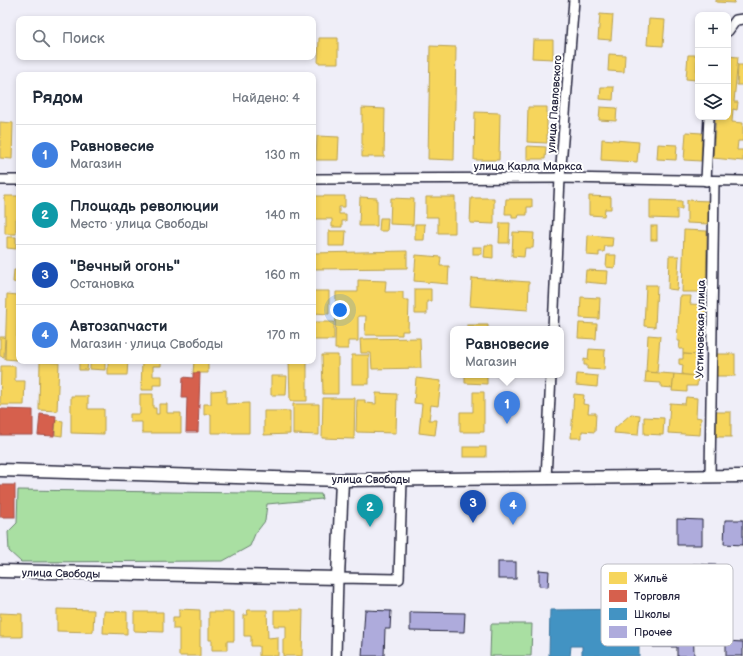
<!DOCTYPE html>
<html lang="ru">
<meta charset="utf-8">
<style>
:root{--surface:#fff;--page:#f6f6f7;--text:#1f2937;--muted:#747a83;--line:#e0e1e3;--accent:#ea580c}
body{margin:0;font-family:"Balsamiq Sans",sans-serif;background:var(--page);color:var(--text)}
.controls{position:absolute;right:12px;top:12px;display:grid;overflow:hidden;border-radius:8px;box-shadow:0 2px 6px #0003}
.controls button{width:36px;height:36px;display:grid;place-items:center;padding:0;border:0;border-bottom:1px solid var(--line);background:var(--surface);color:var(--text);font:20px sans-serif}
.you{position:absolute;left:340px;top:310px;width:14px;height:14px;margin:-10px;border:3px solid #fff;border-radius:50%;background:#1a73e8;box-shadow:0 0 0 6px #1a73e833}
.badge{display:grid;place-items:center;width:26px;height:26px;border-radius:50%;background:var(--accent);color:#fff;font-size:13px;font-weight:700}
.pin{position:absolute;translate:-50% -33px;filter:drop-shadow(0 1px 2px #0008)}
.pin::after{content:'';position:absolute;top:21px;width:14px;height:12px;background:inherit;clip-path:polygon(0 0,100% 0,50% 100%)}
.popup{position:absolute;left:450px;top:326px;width:114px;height:52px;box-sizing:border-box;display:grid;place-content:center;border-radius:8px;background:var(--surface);filter:drop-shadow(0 1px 3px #0005);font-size:13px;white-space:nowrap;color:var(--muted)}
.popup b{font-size:15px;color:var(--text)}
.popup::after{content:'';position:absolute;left:50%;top:100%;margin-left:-8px;border:8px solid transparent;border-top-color:var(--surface)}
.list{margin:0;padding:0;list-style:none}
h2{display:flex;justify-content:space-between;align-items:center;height:52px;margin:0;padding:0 16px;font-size:17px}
h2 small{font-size:13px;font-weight:400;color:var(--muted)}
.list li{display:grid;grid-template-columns:26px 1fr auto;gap:12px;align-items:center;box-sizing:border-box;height:60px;padding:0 16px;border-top:1px solid var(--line)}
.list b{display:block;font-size:15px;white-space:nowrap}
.list p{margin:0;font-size:13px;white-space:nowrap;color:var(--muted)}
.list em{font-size:13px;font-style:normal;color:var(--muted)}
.icon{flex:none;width:22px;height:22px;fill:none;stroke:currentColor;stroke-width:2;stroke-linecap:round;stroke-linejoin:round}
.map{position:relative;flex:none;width:743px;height:656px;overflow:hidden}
.search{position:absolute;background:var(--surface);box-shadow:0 2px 6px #0003;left:16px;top:16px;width:300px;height:44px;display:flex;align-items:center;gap:10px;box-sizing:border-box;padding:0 14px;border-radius:8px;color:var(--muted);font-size:15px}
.panel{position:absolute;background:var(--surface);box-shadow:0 2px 6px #0003;left:16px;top:72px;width:300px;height:292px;border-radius:8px}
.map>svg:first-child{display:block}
</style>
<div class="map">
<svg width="743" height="656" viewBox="0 0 743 656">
<rect width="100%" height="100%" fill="#efeef8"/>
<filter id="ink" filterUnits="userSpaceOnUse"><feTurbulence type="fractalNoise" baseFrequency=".025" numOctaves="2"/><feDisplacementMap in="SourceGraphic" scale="8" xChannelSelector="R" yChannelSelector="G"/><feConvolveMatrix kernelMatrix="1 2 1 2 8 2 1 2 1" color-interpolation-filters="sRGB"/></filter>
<g filter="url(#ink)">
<g fill="#a9dfa2" stroke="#66806e">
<path d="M18,490l303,4 1,5 -55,5 -2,17 -10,13 -5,12 -27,15 -202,1 -12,-11 -1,-19 9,-9z"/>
<path d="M491,624h41l-1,32h-41z"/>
</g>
<g fill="#f6d55c" stroke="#b69f52">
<path d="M716,0h19l-1,3 -18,-1z"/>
<path d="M600,14l13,1 -2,25 -13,-1z"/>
<path d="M649,19l16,1 -2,26 -16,-1z"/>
<path d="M319,38h19v25h-20z"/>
<path d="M533,40h20v19l-21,-1z"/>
<path d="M430,46l26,1 -2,113 -26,-1z"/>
<path d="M609,54l16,1 -1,17 -16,-1z"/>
<path d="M688,55h9l-1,25 -10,-1z"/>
<path d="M728,56l10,1 -4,45h4l-1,8 -4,-1 -1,13 11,1v18h-5l-1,9h6v11l-30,-3 3,-41h12z"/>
<path d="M738,65h5v20h-6z"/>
<path d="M601,87h13l-1,13 -13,-1z"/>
<path d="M528,107h19v36l-20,-1z"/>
<path d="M600,107l17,1 -1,13 -17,-1z"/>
<path d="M362,108l23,1 -1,48h-22z"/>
<path d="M475,112l25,1 -1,47h-25z"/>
<path d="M0,122l13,1 -1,36 -12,-1z"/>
<path d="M686,132l16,1 -1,28 -17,-1z"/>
<path d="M317,136l22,1 -1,23h-22z"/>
<path d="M602,139l37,3 -2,20 -36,-2z"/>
<path d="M658,144l19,1 -1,15 -19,-1z"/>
<path d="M527,146l19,1 -1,12h-18z"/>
<path d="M5,196h14v23h-3v15h-11z"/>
<path d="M314,196h31v11h-6v7h7v7h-4v6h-10v-8h-19z"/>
<path d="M589,196l22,1v12h-6l-1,7 -15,-1z"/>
<path d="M360,197l17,1v28h-18z"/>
<path d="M426,197h29v36h-17v-16h-12z"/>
<path d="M391,198l23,1 -1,26 -23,-1z"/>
<path d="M471,198h23v26l-24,-1z"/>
<path d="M506,199h26v8h-5v8h-8l-1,3h-6v-4h-7z"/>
<path d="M650,200l32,1v8h-5v10l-27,-1z"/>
<path d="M687,200l23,1 -1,23 -22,-1z"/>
<path d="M380,218h8l-1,13h-8z"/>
<path d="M500,223h10l-1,20h-10z"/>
<path d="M415,224h10l-1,16h-9z"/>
<rect x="651" y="226" width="6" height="14"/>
<path d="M684,230l23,1 -1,61h-24z"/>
<path d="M329,231h17l-1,15h-16z"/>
<path d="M513,232l21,1 -1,15h-8l-1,9 -12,-1z"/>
<path d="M588,235l25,2 -1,9h-7l-1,6h-5v4l-12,-1z"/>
<path d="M7,237h9v12l-9,-1z"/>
<path d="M485,245h8v13l-9,-1z"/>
<rect x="473" y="247" width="9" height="7"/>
<path d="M407,251v17l-94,1v-16z"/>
<path d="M416,255l25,2 -1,9h9l-1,18 -34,-3z"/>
<path d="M607,255h9l-1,13 -9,-1z"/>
<path d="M669,256h10l-2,34 -9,-1z"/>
<path d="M14,270h5v13l-6,-1z"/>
<path d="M586,270l22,1 -1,13 -22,-2z"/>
<path d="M472,278l57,4 -1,28 -58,-4z"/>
<path d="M358,280l28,1 -1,11h18v8h6l-1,31h-6v4h-37l1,-19h-8v25h-10v8h-13l1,-57h22z"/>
<path d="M646,285h11l-2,42 -11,-1z"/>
<path d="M415,289h16v12h-4v13h-12z"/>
<path d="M313,291h16v23l-16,-1z"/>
<path d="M7,294l11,1 -2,65 -11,-1z"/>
<path d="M680,296h11l-1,8 16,1 -2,33 -4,-1 -1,18 -16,-1v-5h-4l1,-8h-3z"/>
<path d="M581,297l19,1 -1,21 -19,-1z"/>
<rect x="313" y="322" width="21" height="18"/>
<path d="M579,323l18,1 -1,15 -18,-1z"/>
<rect x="467" y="325" width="21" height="4"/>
<path d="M648,335l12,1 -3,37 -11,-1z"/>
<path d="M0,337h5l-1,20 -4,-1z"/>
<path d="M420,338l1,30 -49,1 -1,-16h-10l-1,-14z"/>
<path d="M589,349l16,1 -1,20 -17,-1v-4h-3v-6l4,1z"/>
<path d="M683,354l16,1 -1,21 -16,-1 1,-10 -4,-1v-5h4z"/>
<rect x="716" y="354" width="19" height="22"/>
<path d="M322,355h16v39h-15z"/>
<rect x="352" y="355" width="17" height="29"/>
<path d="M79,361h9l-1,9h-8z"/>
<path d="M90,361h15v9l-15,-1z"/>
<path d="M108,361h20l-1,14h-19z"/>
<path d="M142,361l19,1v4h-8v10h9v9h-9v5h-12z"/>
<path d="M194,361h14v12h-15z"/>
<path d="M289,361h18v40h-17z"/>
<path d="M40,362l19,1 -2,48 -18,-1z"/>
<path d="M1,366h14v15h10l-1,24h-24z"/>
<path d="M646,372l28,2 -1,14 -12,-1v-4l-16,-1z"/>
<path d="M577,374l21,2 -1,11 -21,-2z"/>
<path d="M674,374l24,2 -1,10h-10v6l-15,-1z"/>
<path d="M465,375h22v9l-22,-1z"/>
<path d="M271,376h16l-1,19h-15z"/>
<path d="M416,378l25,3 -3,25 -7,-1 -2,15h8l-2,15 -16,-2 3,-29 -8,-1z"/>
<path d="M226,390v14l23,-1v30h-38v-19l-7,1v-11h7v-13z"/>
<path d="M473,392h11v40h-24v-20h13z"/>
<path d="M376,393l21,1 -1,39 -40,-1 1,-32h8v3l11,1z"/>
<path d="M140,394h13v14h3v6h3v-10h8v9h14v20h-39v-11h-12v-8h10z"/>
<path d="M574,394l10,1 -1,9 6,1 -1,8h8l-1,19 -13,-1v7h-11z"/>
<path d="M71,396h17v13h16v25l-33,-1z"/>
<path d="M686,397l11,1 -1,19 5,1 -1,17 -32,-2 2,-30 15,1z"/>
<path d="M323,398h32l-1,41 -32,-1z"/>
<path d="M293,404h26v31l-26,-1z"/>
<path d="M264,411h26v23l-26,1z"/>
<rect x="711" y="412" width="20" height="25"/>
<path d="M631,414l9,1 -2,20 -24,-2 1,-5z"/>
<path d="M644,417l20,1 -1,17 -19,-1z"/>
<path d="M56,420l7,1 -1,15 -7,-1z"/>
<rect x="463" y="447" width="23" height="10"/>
<path d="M57,609l37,1 -1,22 -36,-1z"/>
<path d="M179,609l21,1v46h-21v-27h-6v-12h6z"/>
<path d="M247,610h20l1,28 10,-1v19h-19v-10h-8v-10h-7v-21h4z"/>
<path d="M274,610h29l-1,46h-19v-17h3v-13h-12z"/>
<path d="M104,611l23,1v22l-24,-1z"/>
<path d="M134,612h29v20l-29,-1z"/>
<path d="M209,612h25v29h-7v9h-15v-10h-3z"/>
<path d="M0,613l22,1v23h-22z"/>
</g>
<g fill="#d6604d" stroke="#a04d48">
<path d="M193,373h7l-2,59h-12l1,-34h-5l1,-21 10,1z"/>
<path d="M0,409l33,1v25h-33z"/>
<path d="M40,414l16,2 -2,20 -16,-1z"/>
<rect x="0" y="485" width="15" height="32"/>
</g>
<path fill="#4393c3" stroke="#39719a" d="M639,609v47h-57v-10h-11l-1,10h-21l1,-46z"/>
<g fill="#aeabdc" stroke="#22223b">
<path d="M677,519l25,1v25h-25z"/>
<path d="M725,520h18v25l-19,-1z"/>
<rect x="498" y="562" width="18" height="17"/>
<path d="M693,564l24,1 -1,22h-23z"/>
<path d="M539,570l10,1 -1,16 -9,-1z"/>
<path d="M365,610l26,1 -1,18h-5l-1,27h-22z"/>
<path d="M410,612l55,1 -1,19 -54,-1z"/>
<path d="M693,613l1,43h-17v-9h-24v-33z"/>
<path d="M726,641l17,1v14h-17z"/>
</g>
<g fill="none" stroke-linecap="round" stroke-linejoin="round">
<g stroke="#22223b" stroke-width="12">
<g id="minor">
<path d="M728,31l8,-11 7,-1"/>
<path d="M313,179l247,-1 183,3"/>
<path d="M0,180h19"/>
<path d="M706,181l3,-64"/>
<path d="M553,329l7,-151 14,-178"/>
<path d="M710,477l4,-296"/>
<path d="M546,479l5,-104"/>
<path d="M336,656l2,-78 61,1 3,-100"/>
</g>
</g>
<g stroke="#22223b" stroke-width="15">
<g id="secondary">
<path d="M0,470l342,10 401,-4"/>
<path d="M0,571l338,7 4,-98"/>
</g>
</g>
<use href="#minor" stroke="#fff" stroke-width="9"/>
<use href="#secondary" stroke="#fff" stroke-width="12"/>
</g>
</g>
<g text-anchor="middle" stroke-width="4" stroke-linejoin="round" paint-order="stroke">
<g font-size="11" fill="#22223b" stroke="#fff">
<text transform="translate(554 104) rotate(-86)" y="4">улица Павловского</text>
<text x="528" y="170">улица Карла Маркса</text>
<text transform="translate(700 329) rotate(-89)" y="4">Устиновская улица</text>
<text x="371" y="483">улица Свободы</text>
<text transform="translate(61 573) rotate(1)" y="4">улица Свободы</text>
</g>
</g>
<rect x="601" y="564" width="132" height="82" rx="6" fill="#fff" stroke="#bdbdc4" stroke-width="1"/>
<rect x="609" y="572" width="18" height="12" fill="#f6d55c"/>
<rect x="609" y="590" width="18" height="12" fill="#d6604d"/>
<rect x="609" y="608" width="18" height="12" fill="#4393c3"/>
<rect x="609" y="626" width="18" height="12" fill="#aeabdc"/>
<g font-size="11" fill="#22223b">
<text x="634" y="582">Жильё</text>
<text x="634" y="600">Торговля</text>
<text x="634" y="618">Школы</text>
<text x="634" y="636">Прочее</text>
</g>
</svg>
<div class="controls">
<button>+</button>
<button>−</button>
<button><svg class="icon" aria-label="layers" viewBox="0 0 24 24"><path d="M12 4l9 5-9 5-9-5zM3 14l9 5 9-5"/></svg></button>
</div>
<div class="you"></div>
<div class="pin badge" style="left:507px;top:424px;background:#3f7fe0">1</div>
<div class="popup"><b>Равновесие</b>Магазин</div>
<div class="pin badge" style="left:370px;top:527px;background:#0f9aa8">2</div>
<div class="pin badge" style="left:473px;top:523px;background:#1a4fb4">3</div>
<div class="pin badge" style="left:513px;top:525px;background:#3f7fe0">4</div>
<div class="search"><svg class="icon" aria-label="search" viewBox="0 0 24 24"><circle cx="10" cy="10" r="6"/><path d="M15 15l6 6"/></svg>Поиск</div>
<section class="panel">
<h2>Рядом<small>Найдено: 4</small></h2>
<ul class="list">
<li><span class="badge" style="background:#3f7fe0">1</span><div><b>Равновесие</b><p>Магазин</p></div><em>130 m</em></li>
<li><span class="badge" style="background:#0f9aa8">2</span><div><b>Площадь революции</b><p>Место · улица Свободы</p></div><em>140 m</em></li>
<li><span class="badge" style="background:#1a4fb4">3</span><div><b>&quot;Вечный огонь&quot;</b><p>Остановка</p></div><em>160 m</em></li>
<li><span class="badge" style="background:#3f7fe0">4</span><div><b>Автозапчасти</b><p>Магазин · улица Свободы</p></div><em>170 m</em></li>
</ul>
</section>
</div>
